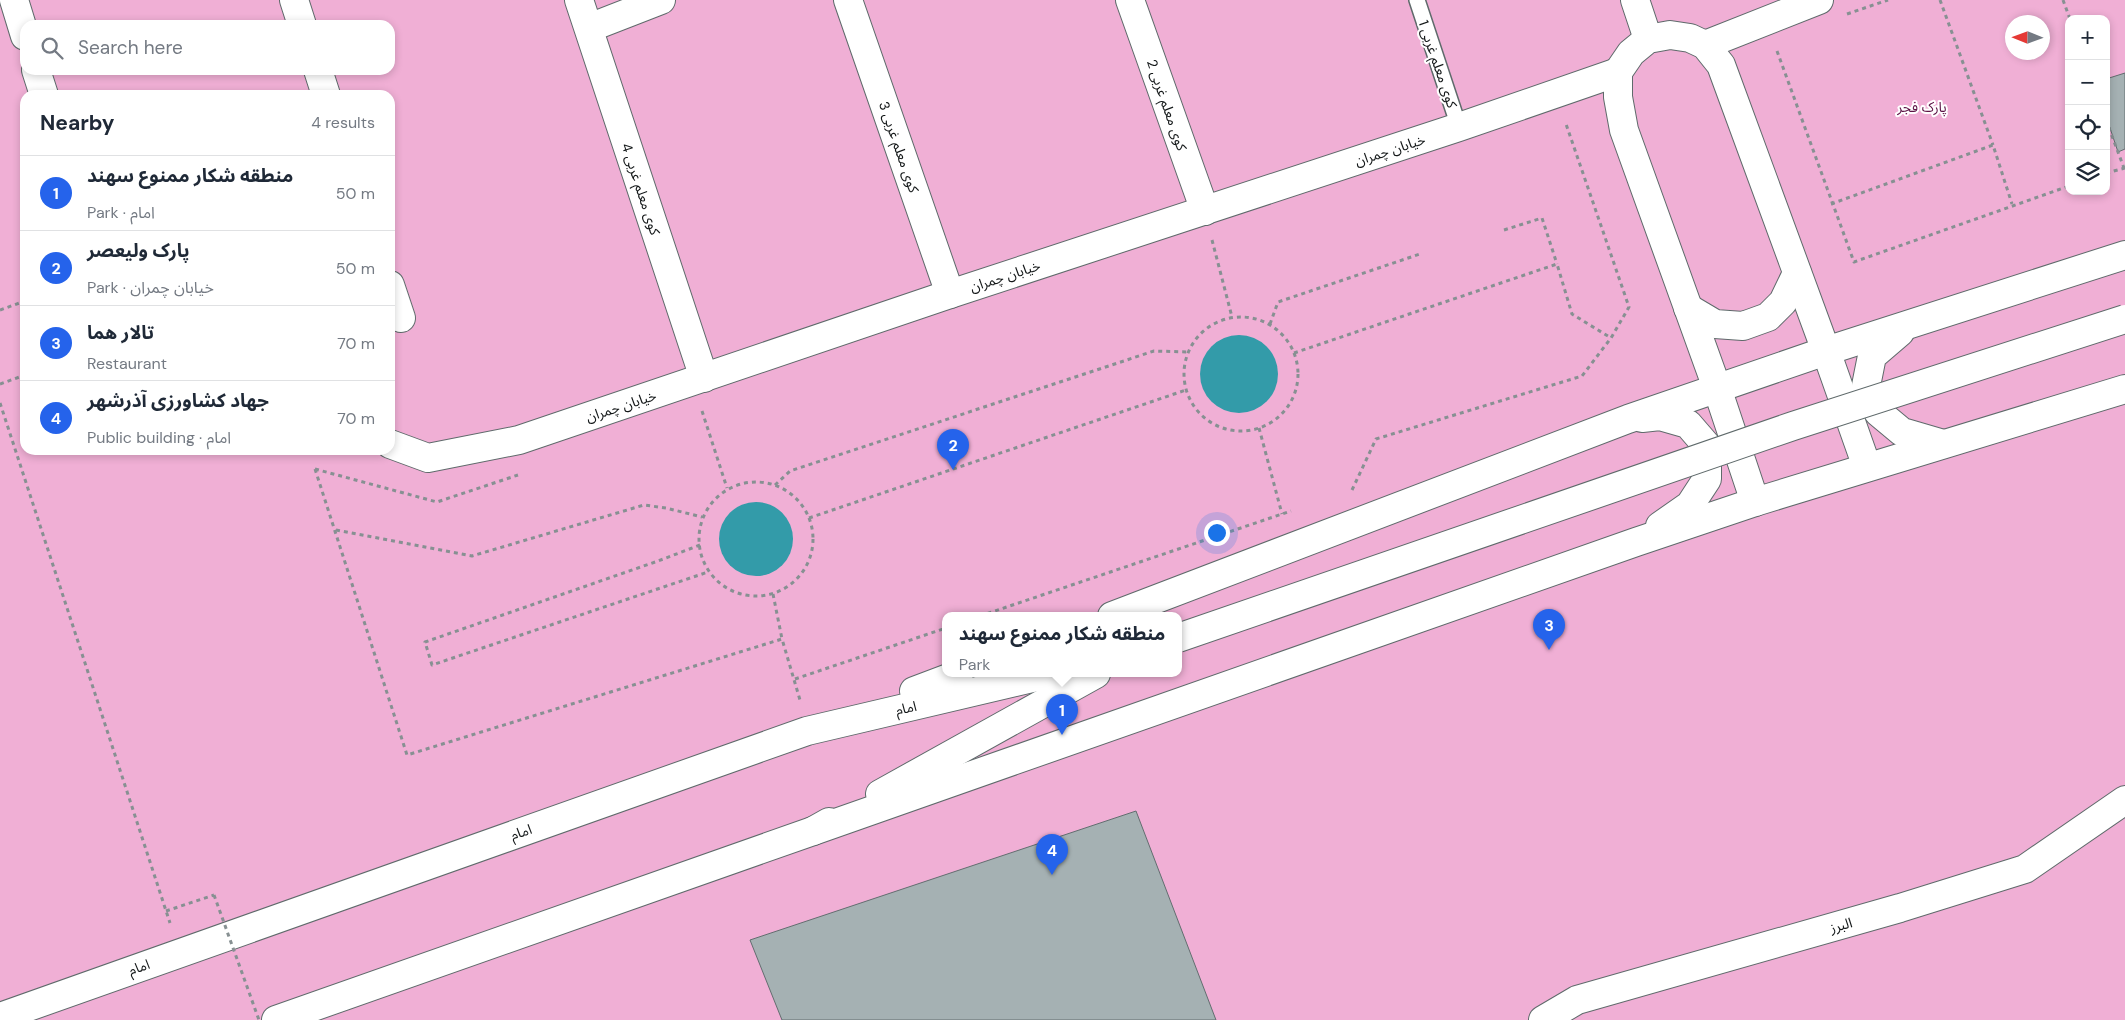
<!DOCTYPE html>
<meta charset="utf-8">
<style>
:root{--surface:#fff;--page:#f6f6f7;--text:#1f2937;--muted:#747a83;--line:#e0e1e3;--accent:#2563eb}
body{margin:0;font-family:"DM Sans","Noto Sans Arabic",sans-serif;background:var(--page);color:var(--text)}
.controls{position:absolute;right:15px;top:15px;display:grid;overflow:hidden;border-radius:10px;box-shadow:0 2px 8px #0003}
.controls button{width:45px;height:45px;display:grid;place-items:center;padding:0;border:0;border-bottom:1px solid var(--line);background:var(--surface);color:var(--text);font:25px sans-serif}
.compass{position:absolute;left:2005px;top:15px;width:45px;height:45px;border-radius:50%;background:var(--surface);box-shadow:0 2px 8px #0003;rotate:271deg}
.you{position:absolute;left:1216px;top:532px;width:18px;height:18px;margin:-12px;border:4px solid #fff;border-radius:50%;background:#1a73e8;box-shadow:0 0 0 8px #1a73e833}
.badge{display:grid;place-items:center;width:32px;height:32px;border-radius:50%;background:var(--accent);color:#fff;font-size:16px;font-weight:700}
.pin{position:absolute;translate:-50% -41px;filter:drop-shadow(0 1px 2px #0008)}
.pin::after{content:'';position:absolute;top:26px;width:18px;height:15px;background:inherit;clip-path:polygon(0 0,100% 0,50% 100%)}
.popup{position:absolute;left:942px;top:612px;width:240px;height:65px;box-sizing:border-box;display:grid;place-content:center;border-radius:10px;background:var(--surface);filter:drop-shadow(0 1px 4px #0005);font-size:16px;white-space:nowrap;color:var(--muted)}
.popup b{font-size:19px;color:var(--text)}
.popup::after{content:'';position:absolute;left:50%;top:100%;margin-left:-10px;border:10px solid transparent;border-top-color:var(--surface)}
.list{margin:0;padding:0;list-style:none}
h2{display:flex;justify-content:space-between;align-items:center;height:65px;margin:0;padding:0 20px;font-size:21px}
h2 small{font-size:16px;font-weight:400;color:var(--muted)}
.list li{display:grid;grid-template-columns:32px 1fr auto;gap:15px;align-items:center;box-sizing:border-box;height:75px;padding:0 20px;border-top:1px solid var(--line)}
.list b{display:block;font-size:19px;white-space:nowrap}
.list p{margin:0;font-size:16px;white-space:nowrap;color:var(--muted)}
.list em{font-size:16px;font-style:normal;color:var(--muted)}
.icon{flex:none;width:28px;height:28px;fill:none;stroke:currentColor;stroke-width:2;stroke-linecap:round;stroke-linejoin:round}
.map{position:relative;flex:none;width:2125px;height:1020px;overflow:hidden}
.search{position:absolute;background:var(--surface);box-shadow:0 2px 8px #0003;left:20px;top:20px;width:375px;height:55px;display:flex;align-items:center;gap:12px;box-sizing:border-box;padding:0 18px;border-radius:15px;color:var(--muted);font-size:19px}
.panel{position:absolute;background:var(--surface);box-shadow:0 2px 8px #0003;left:20px;top:90px;width:375px;height:365px;border-radius:15px}
.map>svg:first-child{display:block}
</style>
<div class="map">
<svg width="2125" height="1020" viewBox="0 0 2125 1020">
<rect width="100%" height="100%" fill="#d5e1e3"/>
<path fill="#f0afd5" fill-rule="evenodd" d="M0,0h2125v1020h-2125zM2069,19h37v172h-37zM2012,22h30v30h-30zM25,25h365v45h-365zM25,95h365v355h-365zM946,616h232v58h-232z"/>
<g fill="#339ba9">
<circle cx="1239" cy="374" r="39"/>
<circle cx="756" cy="539" r="37"/>
</g>
<g fill="#a5b1b3" stroke="#626d6f">
<path d="M2125,73v76l-7,3 -12,-36v-37z"/>
<path d="M1136,811l80,209h-434l-32,-80z"/>
</g>
<g fill="none" stroke-linecap="round" stroke-linejoin="round">
<g stroke="#5f6a6b" stroke-width="18">
<path id="service" d="M1417,0l42,127"/>
</g>
<g stroke="#5f6a6b" stroke-width="30">
<g id="minor">
<path d="M294,0l8,25"/>
<path d="M579,0l125,378"/>
<path d="M848,0l102,294"/>
<path d="M1130,0l75,211"/>
<path d="M589,28l72,-28"/>
<path d="M1705,45l114,-45"/>
<path d="M318,70l8,25"/>
<path d="M390,285l11,33"/>
<path d="M1543,1020l34,-20 323,-92 125,-39 100,-69"/>
</g>
</g>
<g stroke="#5f6a6b" stroke-width="30">
<g id="tertiary">
<path d="M14,0l11,36"/>
<path d="M1635,0l13,39"/>
<path d="M36,70l8,25"/>
<path d="M1688,308l27,16 28,2 25,-9 15,-15 14,-29"/>
<path d="M1717,388l-93,-258 -6,-33v-25l13,-19 17,-14 22,-4 20,3 15,7 16,20 105,286"/>
<path d="M390,444l38,14 91,-18 431,-146 509,-167 159,-55"/>
</g>
</g>
<g stroke="#5f6a6b" stroke-width="30">
<g id="secondary">
<path d="M1900,332l-28,24 -6,30 12,26 24,20 41,12"/>
<path d="M1826,351l41,116"/>
<path d="M1717,388l38,114"/>
<path d="M1642,418l18,-2 28,8 19,22v33l-17,26 -30,21"/>
<path d="M1112,616l516,-197 198,-68 299,-96"/>
<path d="M914,691l45,-17"/>
<path d="M880,794l216,-120"/>
<path d="M813,831l823,-289 119,-40 370,-113"/>
<path d="M0,1017l807,-286 242,-57"/>
<path d="M276,1020l537,-189 16,-9"/>
</g>
</g>
<g stroke="#879092" stroke-width="3" stroke-dasharray="4 4" stroke-linecap="butt">
<path d="M1940,0l53,145"/>
<path d="M2063,0l7,19"/>
<path d="M1847,14l41,-14"/>
<path d="M1777,51l77,211 215,-76"/>
<path d="M2106,120l18,48"/>
<path d="M2106,173l19,-5"/>
<path d="M1831,204l162,-59 19,59"/>
<path d="M1504,230l38,-12 15,46"/>
<path d="M1212,240l20,77"/>
<path d="M0,310l25,-9"/>
<circle cx="1241" cy="374" r="57"/>
<path d="M1270,324l8,-22 142,-48"/>
<path d="M1294,353l263,-89 15,50 39,24"/>
<path d="M0,384l25,-9"/>
<path d="M0,403l170,520"/>
<path d="M702,411l25,77"/>
<path d="M1259,428l23,86"/>
<path d="M315,469l122,33 81,-27"/>
<path d="M315,469l92,286 375,-116 18,61"/>
<circle cx="756" cy="539" r="57"/>
<path d="M775,485l15,-14 364,-120 33,1"/>
<path d="M1352,490l24,-51 206,-63 29,-38 18,-31 -63,-183"/>
<path d="M809,518l377,-128"/>
<path d="M336,530l136,26 172,-51 22,3 36,9"/>
<path d="M700,545l-42,16 -233,81 7,23 276,-93"/>
<path d="M773,594l9,45"/>
<path d="M980,616l311,-105"/>
<path d="M795,679l151,-51"/>
<path d="M166,911l48,-16"/>
</g>
<use href="#service" stroke="#fff" stroke-width="15"/>
<use href="#minor" stroke="#fff" stroke-width="28"/>
<use href="#tertiary" stroke="#fff" stroke-width="28"/>
<use href="#secondary" stroke="#fff" stroke-width="28"/>
<g stroke="#5f6a6b" stroke-width="30" stroke-linecap="butt">
<path id="secondary-bridge" d="M1178,638l615,-212 332,-107"/>
</g>
<path stroke="#879092" stroke-width="3" stroke-dasharray="4 4" stroke-linecap="butt" d="M214,895l45,125"/>
<use href="#secondary-bridge" stroke="#fff" stroke-width="28"/>
</g>
<g text-anchor="middle" stroke-width="4" stroke-linejoin="round" paint-order="stroke">
<g font-size="14" fill="#131718" stroke="#fff">
<text transform="translate(1438 64) rotate(71)" y="5">کوی معلم غربی 1</text>
<text transform="translate(1167 105) rotate(71)" y="5">کوی معلم غربی 2</text>
<text transform="translate(899 147) rotate(71)" y="5">کوی معلم غربی 3</text>
<text transform="translate(1390 150) rotate(-18)" y="5">خیابان چمران</text>
<text transform="translate(641 189) rotate(72)" y="5">کوی معلم غربی 4</text>
<text transform="translate(1005 276) rotate(-18)" y="5">خیابان چمران</text>
<text transform="translate(621 406) rotate(-18)" y="5">خیابان چمران</text>
<text transform="translate(906 708) rotate(-13)" y="5">امام</text>
<text transform="translate(521 832) rotate(-19)" y="5">امام</text>
<text transform="translate(1841 925) rotate(-16)" y="5">البرز</text>
<text transform="translate(139 967) rotate(-20)" y="5">امام</text>
</g>
<g font-size="14" fill="#5c1345" stroke="#fff">
<text x="1922" y="112">پارک فجر</text>
</g>
</g>
</svg>
<div class="controls">
<button>+</button>
<button>−</button>
<button><svg class="icon" aria-label="locate" viewBox="0 0 24 24"><circle cx="12" cy="12" r="6"/><path d="M12 2v4M12 18v4M2 12h4M18 12h4"/></svg></button>
<button><svg class="icon" aria-label="layers" viewBox="0 0 24 24"><path d="M12 4l9 5-9 5-9-5zM3 14l9 5 9-5"/></svg></button>
</div>
<svg class="compass" viewBox="-18 -18 36 36"><path d="M0-13l5 13h-10z" fill="#e53935"/><path d="M0 13l5-13h-10z" fill="#747a83"/></svg>
<div class="you"></div>
<div class="pin badge" style="left:1062px;top:735px">1</div>
<div class="popup"><b>منطقه شکار ممنوع سهند</b>Park</div>
<div class="pin badge" style="left:953px;top:470px">2</div>
<div class="pin badge" style="left:1549px;top:650px">3</div>
<div class="pin badge" style="left:1052px;top:875px">4</div>
<div class="search"><svg class="icon" aria-label="search" viewBox="0 0 24 24"><circle cx="10" cy="10" r="6"/><path d="M15 15l6 6"/></svg>Search here</div>
<section class="panel">
<h2>Nearby<small>4 results</small></h2>
<ul class="list">
<li><span class="badge">1</span><div><b>منطقه شکار ممنوع سهند</b><p>Park · امام</p></div><em>50 m</em></li>
<li><span class="badge">2</span><div><b>پارک ولیعصر</b><p>Park · خیابان چمران</p></div><em>50 m</em></li>
<li><span class="badge">3</span><div><b>تالار هما</b><p>Restaurant</p></div><em>70 m</em></li>
<li><span class="badge">4</span><div><b>جهاد کشاورزی آذرشهر</b><p>Public building · امام</p></div><em>70 m</em></li>
</ul>
</section>
</div>
